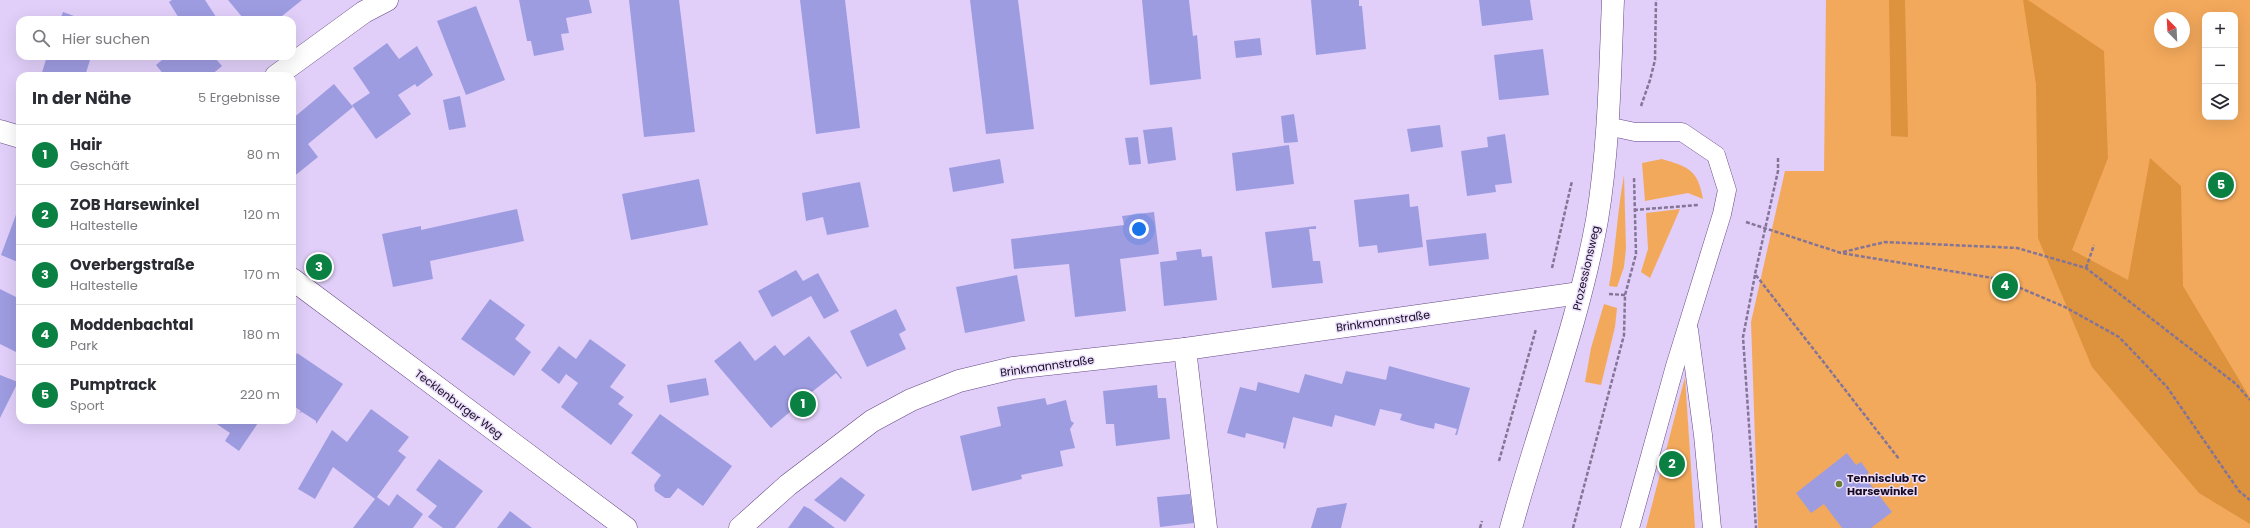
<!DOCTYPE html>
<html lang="de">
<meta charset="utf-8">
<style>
:root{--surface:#fff;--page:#f2f2f3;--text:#2b2b33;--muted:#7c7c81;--line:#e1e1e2;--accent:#0b8043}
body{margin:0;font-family:Poppins,sans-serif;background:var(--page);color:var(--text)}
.controls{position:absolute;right:12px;top:12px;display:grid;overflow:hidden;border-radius:8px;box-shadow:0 4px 16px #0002}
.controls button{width:36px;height:36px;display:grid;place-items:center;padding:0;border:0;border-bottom:1px solid var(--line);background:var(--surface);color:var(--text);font:20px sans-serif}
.compass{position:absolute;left:2154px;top:12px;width:36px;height:36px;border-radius:50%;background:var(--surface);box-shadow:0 4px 16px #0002;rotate:336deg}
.you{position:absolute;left:1139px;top:229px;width:14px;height:14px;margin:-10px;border:3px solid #fff;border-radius:50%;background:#1a73e8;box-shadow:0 0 0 6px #1a73e833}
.badge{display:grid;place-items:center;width:26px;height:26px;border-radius:50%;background:var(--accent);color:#fff;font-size:13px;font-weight:700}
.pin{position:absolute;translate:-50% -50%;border:2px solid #fff;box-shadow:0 1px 4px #0006}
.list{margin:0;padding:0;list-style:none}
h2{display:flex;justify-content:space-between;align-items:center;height:52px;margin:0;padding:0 16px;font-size:17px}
h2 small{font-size:13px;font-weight:400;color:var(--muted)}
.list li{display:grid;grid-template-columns:26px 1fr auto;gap:12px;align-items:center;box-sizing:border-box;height:60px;padding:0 16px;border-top:1px solid var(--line)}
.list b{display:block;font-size:15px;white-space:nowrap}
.list p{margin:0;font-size:13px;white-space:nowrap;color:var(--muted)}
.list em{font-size:13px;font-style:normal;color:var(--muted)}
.icon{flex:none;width:22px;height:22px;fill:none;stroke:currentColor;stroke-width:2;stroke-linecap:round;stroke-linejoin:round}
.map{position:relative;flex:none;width:2250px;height:528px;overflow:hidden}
.search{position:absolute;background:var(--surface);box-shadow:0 4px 16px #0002;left:16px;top:16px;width:280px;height:44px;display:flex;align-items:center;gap:10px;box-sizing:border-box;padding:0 14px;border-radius:12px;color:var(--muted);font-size:15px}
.panel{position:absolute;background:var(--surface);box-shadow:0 4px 16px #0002;left:16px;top:72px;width:280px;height:352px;border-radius:12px}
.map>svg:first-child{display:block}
</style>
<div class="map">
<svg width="2250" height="528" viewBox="0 0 2250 528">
<rect width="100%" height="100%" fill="#e1cff9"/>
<g fill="#f3a95c" fill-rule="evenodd">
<path d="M1826,0h424v528h-492l-7,-206 34,-151h39zM2205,15h30v102h-30zM2160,18h24v24h-24z"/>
<path d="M1662,159c27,8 36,11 41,40l-15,-6 -43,8 -3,-38z"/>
<path d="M1624,175l2,73 -2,19 -7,20 -8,-1c7,-37 8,-74 15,-111z"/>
<path d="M1680,209l-30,69 -9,-6 7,-23 -2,-36z"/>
<path d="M1604,304l13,4 -2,19 -14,58 -16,-3 6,-34z"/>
<path d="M1685,377l10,151h-49z"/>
</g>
<g fill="#dd923e">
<path d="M1889,0h16l3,137 -17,-1z"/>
<path d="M2023,0h5l76,51 4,107 -36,92 56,30 22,-122 31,28 2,100 67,112v126l-51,-31 -107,-126 -54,-129 -2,-154z"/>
</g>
<g fill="#9e9ce1">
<path d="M172,0h33l13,20h-38l-11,-18z"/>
<path d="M228,0h74l-25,20h-36l2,-2z"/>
<path d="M519,0h70l3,13 -26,5 3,15 -8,1 3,16 -30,6 -3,-15h-4z"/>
<path d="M629,0h50l16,132 -51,5z"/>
<path d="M800,0h45l15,128 -44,6z"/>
<path d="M970,0h48l16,129 -48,5z"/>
<path d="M1142,0h47l4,36 4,-1 4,44 -51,6z"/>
<path d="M1311,0h48v6h3l4,43 -50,6z"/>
<path d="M1479,0h51l3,20 -51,6z"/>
<path d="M476,6l29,74 -39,15 -29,-74z"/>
<path d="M63,12l22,8h-25z"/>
<path d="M1260,38l2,17 -26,3 -2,-17z"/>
<path d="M387,43l12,16 18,-13 16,29 -16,12 -2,-3 -17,11 13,19 -35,25 -24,-34 18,-12 -17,-25z"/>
<path d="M1543,49l6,46 -50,5 -5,-45z"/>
<path d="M47,56h43v4l-5,16h-44z"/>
<path d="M167,56h51l-3,2 7,8 -12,10h-45l-9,-11z"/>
<path d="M334,84l19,23 -45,37 10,13 -26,21v-59z"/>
<path d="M460,96l6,31 -17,3 -6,-30z"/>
<path d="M1294,114l4,28 -14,1 -3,-27z"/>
<path d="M1440,125l3,22 -32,5 -4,-23z"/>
<path d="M1172,127l4,33 -28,4 -5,-34z"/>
<path d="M1505,134l7,49 -17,2 1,7 -29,4 -6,-45 27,-4 -1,-10z"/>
<path d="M1138,137l3,27 -12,1 -4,-27z"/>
<path d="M1289,145l5,39 -58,7 -4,-38z"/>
<path d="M1000,159l4,24 -51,9 -4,-24z"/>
<path d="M699,179l9,46 -77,15 -9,-46z"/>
<path d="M860,182l9,45 -42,8 -4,-18 -17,4 -4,-28z"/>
<path d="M1409,194l1,13 8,-1 5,41 -45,6 -1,-8 -18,2 -5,-47z"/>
<path d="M20,204v59l-19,-8z"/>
<path d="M517,209l7,32 -94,20 3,18 -40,8 -11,-53 39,-8v4z"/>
<path d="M1154,212l5,42 -39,5 6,52 -51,6 -6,-53 -55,5 -3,-30 113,-14 -2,-9z"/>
<path d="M1316,226v3h-7l4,32h7l3,22 -51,5 -7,-56z"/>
<path d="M1486,233l3,26 -60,7 -3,-26z"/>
<path d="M1201,249l1,8 10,-1 5,44 -53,6 -4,-44 17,-2 -1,-8z"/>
<path d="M796,270l7,11 15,-8 21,38 -15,8 -13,-23 -39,21 -14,-26z"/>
<path d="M1017,275l8,46 -60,12 -9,-46z"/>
<path d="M0,289l20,10v55l-20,-10z"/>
<path d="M490,299l35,26 -10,14 16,13 -17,24 -53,-37z"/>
<path d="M896,309l10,21 -7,4 7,15 -39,18 -17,-36z"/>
<path d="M809,336l33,42 -1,1 -5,-6 -28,22 5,6 -19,13 -3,-3 -20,17 -57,-67 26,-20 15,20 20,-16 9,11z"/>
<path d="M590,339l36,26 -16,22 14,10 -6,7 15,11 -22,30 -50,-38 17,-24 -12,-9 -7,10 -18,-14 18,-24 17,13z"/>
<path d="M297,353l46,31 -27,40v-3l-14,-9 -3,1 2,-2 -9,-6v-44z"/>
<path d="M1389,366l81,22 -13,47h-2l2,-6 -22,-6 -1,6 -17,-4 -17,-5 2,-6 -22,-5 -5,17 -40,-11 -3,12 -39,-10 -8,32 -2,-1 1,-5 -38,-10 -1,5 -18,-5 13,-46 16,4 2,-9 41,11 6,-19 37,10 4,-13 40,9z"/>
<path d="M0,375l18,7 -18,36z"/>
<path d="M706,378l3,17 -39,8 -3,-18z"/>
<path d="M1157,385l1,13h8l4,41 -54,7 -2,-22h-8l-3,-33z"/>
<path d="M1045,398l2,7 19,-5 5,21 3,2 -4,6 5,19 -15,3 3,15 -42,9 1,4 -50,12 -12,-55 41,-10 -4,-19z"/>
<path d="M371,409l38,28 -11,14 8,6 -29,40 12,9 8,-12 26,20 -10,14h-60l22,-29 -42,-32 -18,32 -17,-10 34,-59 15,12z"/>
<path d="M660,414l72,52 -29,40 -25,-18 -8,10h-5l-10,-7 -1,-6 7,-10 -30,-22z"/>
<path d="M211,420h49l-21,31 -14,-10 5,-8z"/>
<path d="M1847,453l9,12 5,-3 8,11 -5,3 28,36 -21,16h-29l-18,-24 -13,9 -15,-20z"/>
<path d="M439,459l44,32 -28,37h-12l-15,-11 9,-11 -21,-16z"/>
<path d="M841,477l24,18 -20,27 -31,-22z"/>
<path d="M1190,494l4,29 -34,4 -3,-30z"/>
<path d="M1347,503l-6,25h-30l6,-20z"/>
<path d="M804,506l6,3 25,19h-47z"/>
<path d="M510,511l22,17h-35z"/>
</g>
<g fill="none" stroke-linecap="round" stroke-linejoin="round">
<g stroke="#654884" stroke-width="19">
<g id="lane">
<path d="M1607,126l28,6h47l34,23 11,35 -5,24 -47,152 -45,162"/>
<path d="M1689,330l14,105 9,93"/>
</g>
</g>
<g stroke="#654884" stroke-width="23">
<g id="street">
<path d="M276,76l88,-64 23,-12"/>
<path d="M0,131l20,6"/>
<path d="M292,279l334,249"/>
<path d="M1185,349l21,179"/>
<path d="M740,528l48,-43 84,-64 39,-21 48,-19 54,-13 172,-19 395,-56"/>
</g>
</g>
<g stroke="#654884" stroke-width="23">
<path id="secondary" d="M1511,528c28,-103 67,-203 86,-308 12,-72 13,-147 16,-220"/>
</g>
<g stroke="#847597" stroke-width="2.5" stroke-dasharray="4 2" stroke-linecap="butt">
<path d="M1641,106l9,-26 5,-20 1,-60"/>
<path d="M1778,158v13l-23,103 144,185"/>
<path d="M1634,210l64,-5"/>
<path d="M1746,222l95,31 158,26 66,28 54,30 48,50 72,104 11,9"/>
<path d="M1843,252l42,-10 132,6 69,20 150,116 14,16"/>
<path d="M1552,268l20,-87"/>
<path d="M2086,268l8,-23"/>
<path d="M1755,275l-12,62 13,191"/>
<path d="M1609,294l16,1"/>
<path d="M1499,461l37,-132"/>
<path d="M1480,528l2,-7"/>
<path d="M1573,528l51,-193 1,-40 11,-41 -2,-77"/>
</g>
<use href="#lane" stroke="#fff" stroke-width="18"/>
<use href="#street" stroke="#fff" stroke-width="22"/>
<use href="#secondary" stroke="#fff" stroke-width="22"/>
</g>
<circle fill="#667f32" stroke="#ebdffb" stroke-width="1.5" cx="1839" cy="484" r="4"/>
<g text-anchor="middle" stroke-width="3" stroke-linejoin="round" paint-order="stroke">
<g font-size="11" fill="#170b24" stroke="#ebdffb">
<text transform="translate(1586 268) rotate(-77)" y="4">Prozessionsweg</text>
<text transform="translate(1383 321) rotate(-8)" y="4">Brinkmannstraße</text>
<text transform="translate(1047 366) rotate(-8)" y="4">Brinkmannstraße</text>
<text transform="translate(459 404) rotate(37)" y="4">Tecklenburger Weg</text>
</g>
<g font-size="11" font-weight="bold" fill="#170b24" stroke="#ebdffb" text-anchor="start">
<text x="1847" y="482">Tennisclub TC<tspan x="1847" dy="13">Harsewinkel</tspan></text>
</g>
</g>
</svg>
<div class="controls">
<button>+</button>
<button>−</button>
<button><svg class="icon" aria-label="layers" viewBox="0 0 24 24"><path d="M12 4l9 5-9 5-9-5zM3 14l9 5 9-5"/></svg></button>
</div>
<svg class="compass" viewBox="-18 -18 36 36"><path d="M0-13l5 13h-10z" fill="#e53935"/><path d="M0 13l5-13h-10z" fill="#7c7c81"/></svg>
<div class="you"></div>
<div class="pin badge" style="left:803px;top:404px">1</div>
<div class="pin badge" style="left:1672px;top:464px">2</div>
<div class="pin badge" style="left:319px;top:267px">3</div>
<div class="pin badge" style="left:2005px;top:286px">4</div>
<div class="pin badge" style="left:2221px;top:185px">5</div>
<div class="search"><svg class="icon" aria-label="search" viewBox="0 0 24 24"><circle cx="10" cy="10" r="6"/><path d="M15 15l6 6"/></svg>Hier suchen</div>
<section class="panel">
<h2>In der Nähe<small>5 Ergebnisse</small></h2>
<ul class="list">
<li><span class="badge">1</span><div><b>Hair</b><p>Geschäft</p></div><em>80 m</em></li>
<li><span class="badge">2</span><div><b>ZOB Harsewinkel</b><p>Haltestelle</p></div><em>120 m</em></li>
<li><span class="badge">3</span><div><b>Overbergstraße</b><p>Haltestelle</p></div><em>170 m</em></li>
<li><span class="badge">4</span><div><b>Moddenbachtal</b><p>Park</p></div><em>180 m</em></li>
<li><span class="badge">5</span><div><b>Pumptrack</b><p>Sport</p></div><em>220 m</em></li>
</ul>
</section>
</div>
